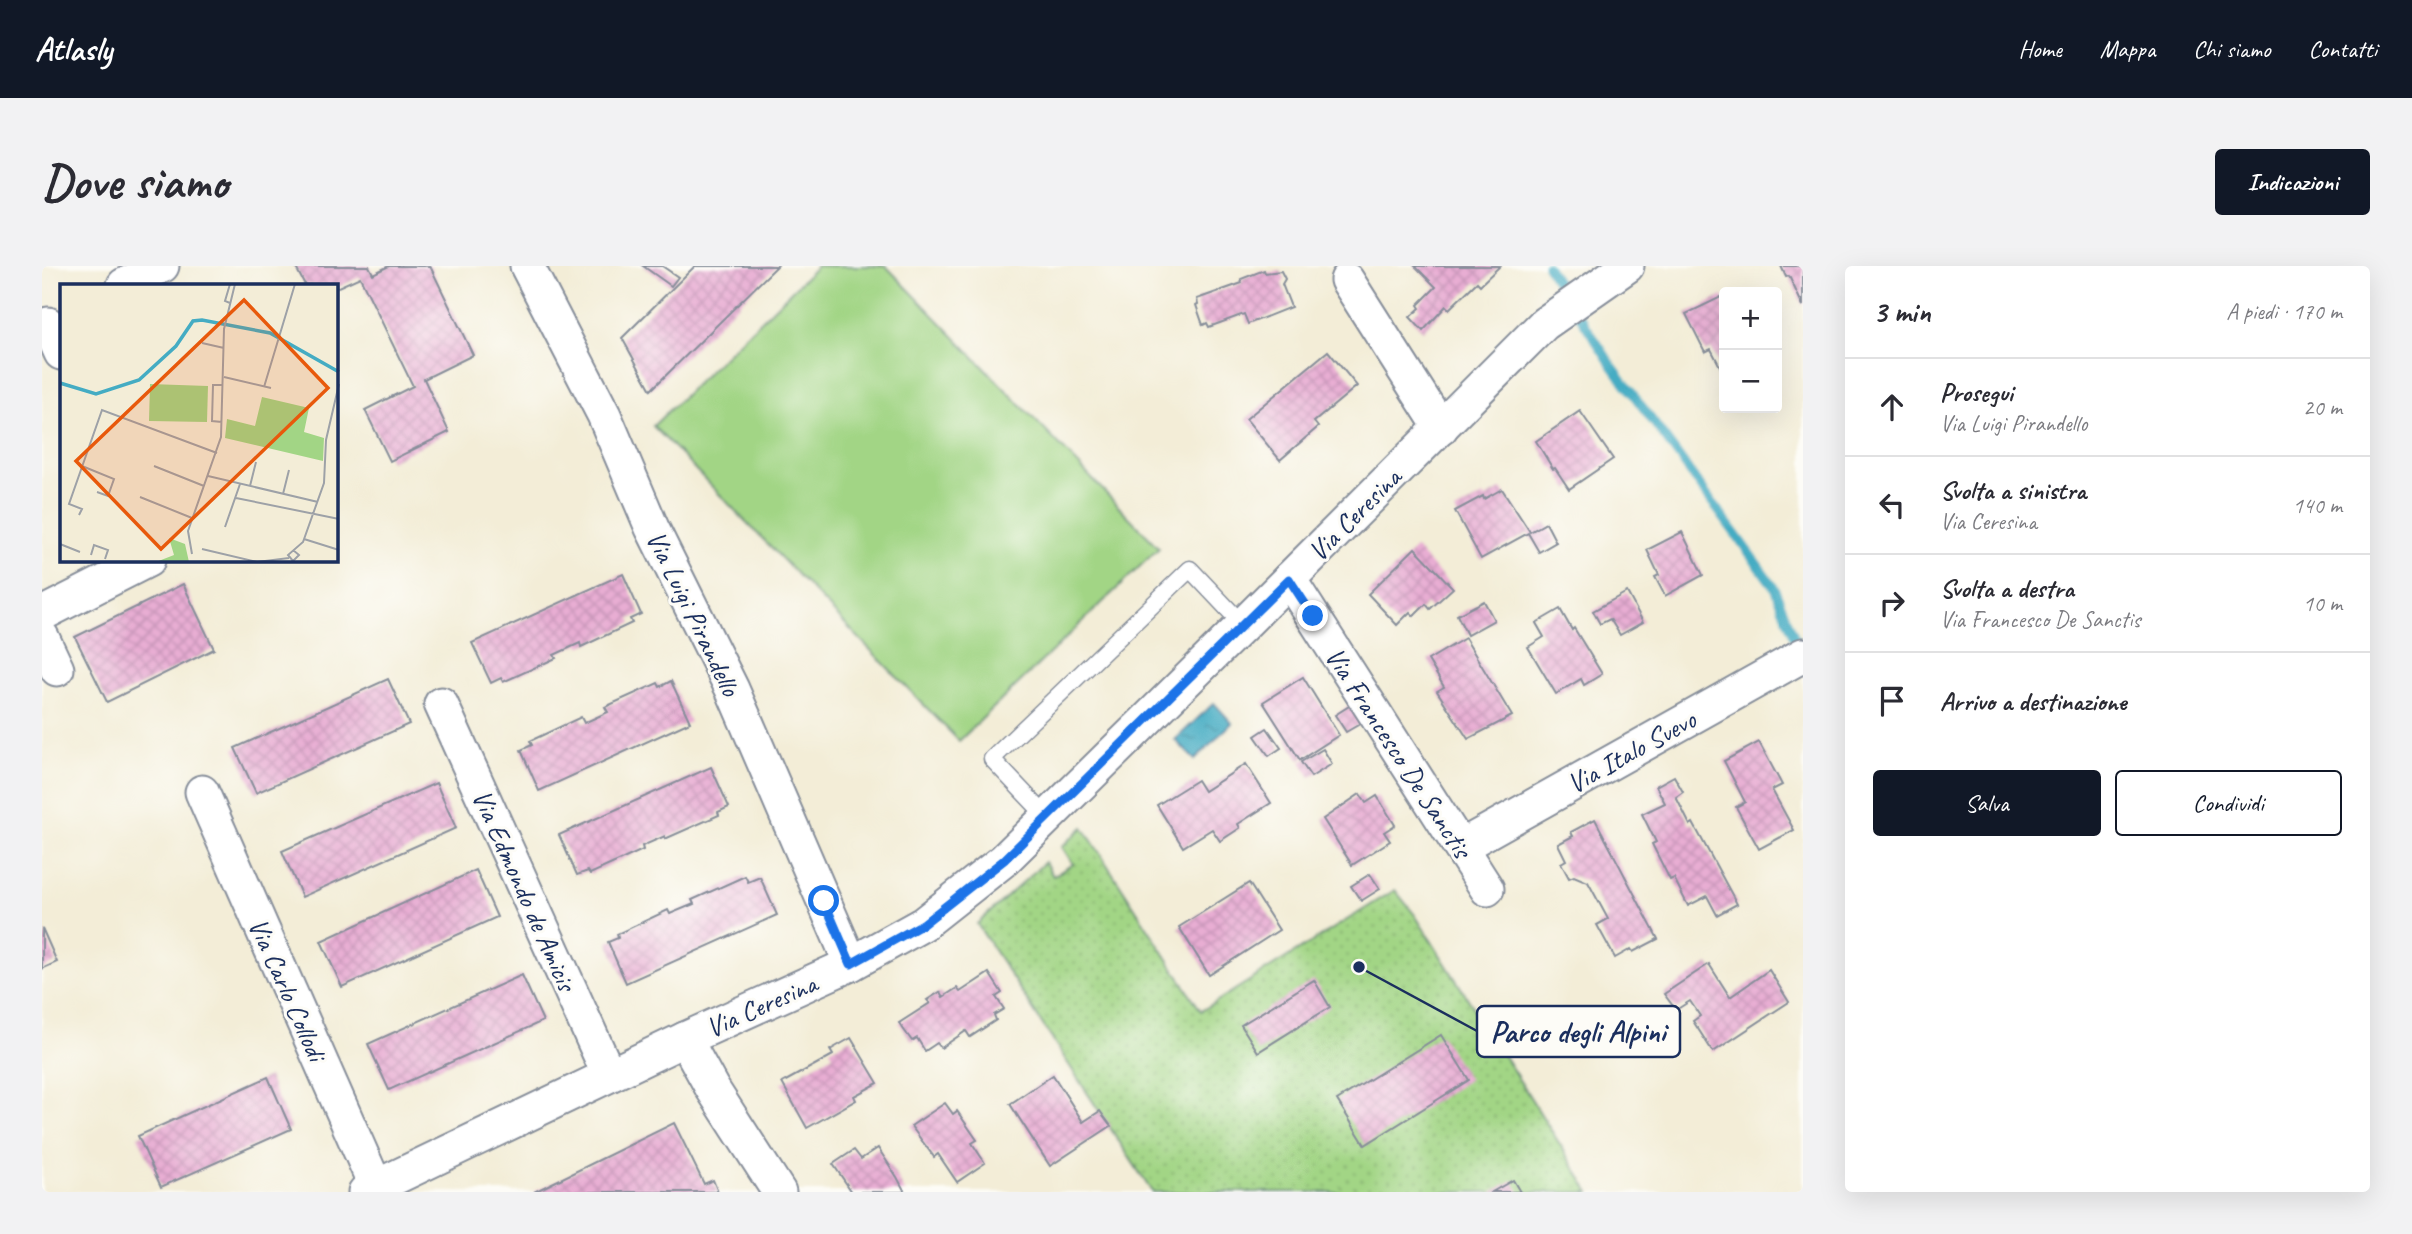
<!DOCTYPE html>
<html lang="it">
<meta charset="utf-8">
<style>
:root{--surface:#fff;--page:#f2f2f3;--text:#2b2b33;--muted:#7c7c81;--line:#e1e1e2;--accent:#111827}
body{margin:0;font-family:Caveat,sans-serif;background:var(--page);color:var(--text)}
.controls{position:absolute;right:21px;top:21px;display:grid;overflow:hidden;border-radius:7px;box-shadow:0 7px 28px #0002}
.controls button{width:63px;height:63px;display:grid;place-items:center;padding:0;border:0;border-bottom:2px solid var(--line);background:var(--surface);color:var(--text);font:35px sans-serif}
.stop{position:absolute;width:21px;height:21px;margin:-16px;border:5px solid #1a73e8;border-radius:50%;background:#fff}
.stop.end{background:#1a73e8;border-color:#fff;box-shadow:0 2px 7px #0008}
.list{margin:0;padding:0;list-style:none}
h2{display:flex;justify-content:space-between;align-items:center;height:91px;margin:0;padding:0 28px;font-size:30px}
h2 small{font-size:23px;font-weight:400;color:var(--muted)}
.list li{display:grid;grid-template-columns:46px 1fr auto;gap:21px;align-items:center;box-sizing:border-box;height:98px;padding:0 28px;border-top:2px solid var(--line)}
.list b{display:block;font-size:26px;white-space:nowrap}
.list p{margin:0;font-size:23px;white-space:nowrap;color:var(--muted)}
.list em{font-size:23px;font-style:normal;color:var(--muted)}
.actions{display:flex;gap:14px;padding:21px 28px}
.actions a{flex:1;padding:16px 0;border:2px solid var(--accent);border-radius:7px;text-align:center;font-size:24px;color:var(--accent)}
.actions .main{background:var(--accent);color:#fff}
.icon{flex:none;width:38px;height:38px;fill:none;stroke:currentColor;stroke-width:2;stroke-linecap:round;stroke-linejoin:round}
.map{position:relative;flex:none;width:1761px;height:926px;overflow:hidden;border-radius:7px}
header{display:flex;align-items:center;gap:42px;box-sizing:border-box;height:98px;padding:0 35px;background:var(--accent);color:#fff}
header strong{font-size:33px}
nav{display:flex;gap:38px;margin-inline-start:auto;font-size:24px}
.intro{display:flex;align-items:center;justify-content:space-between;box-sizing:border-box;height:168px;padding:0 42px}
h1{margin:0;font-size:49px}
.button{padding:18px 32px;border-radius:7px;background:var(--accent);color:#fff;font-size:24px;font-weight:700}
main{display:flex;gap:42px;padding:0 42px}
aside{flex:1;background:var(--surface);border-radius:7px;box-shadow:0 7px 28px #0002}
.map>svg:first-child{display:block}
</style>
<header>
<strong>Atlasly</strong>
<nav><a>Home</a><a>Mappa</a><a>Chi siamo</a><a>Contatti</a></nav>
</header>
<div class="intro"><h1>Dove siamo</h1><a class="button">Indicazioni</a></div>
<main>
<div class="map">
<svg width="1761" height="926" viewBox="0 0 1761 926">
<defs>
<pattern id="grass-dots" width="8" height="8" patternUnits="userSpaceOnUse" patternTransform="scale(1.75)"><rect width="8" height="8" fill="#a2d585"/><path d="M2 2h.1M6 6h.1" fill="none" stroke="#8bb775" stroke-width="1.8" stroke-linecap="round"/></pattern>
<pattern id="water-ripples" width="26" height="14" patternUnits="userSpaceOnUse" patternTransform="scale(1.75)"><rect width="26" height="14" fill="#44acc3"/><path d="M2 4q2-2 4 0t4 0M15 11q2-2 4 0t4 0" fill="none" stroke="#388ca2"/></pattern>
<pattern id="building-cross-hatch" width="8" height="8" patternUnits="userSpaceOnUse" patternTransform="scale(1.75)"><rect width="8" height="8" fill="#e8add3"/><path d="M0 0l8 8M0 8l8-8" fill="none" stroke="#c695b8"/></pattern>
</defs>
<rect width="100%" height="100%" fill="#fdfcf7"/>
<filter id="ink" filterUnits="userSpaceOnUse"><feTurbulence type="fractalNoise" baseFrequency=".0143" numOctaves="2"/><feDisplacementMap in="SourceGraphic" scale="14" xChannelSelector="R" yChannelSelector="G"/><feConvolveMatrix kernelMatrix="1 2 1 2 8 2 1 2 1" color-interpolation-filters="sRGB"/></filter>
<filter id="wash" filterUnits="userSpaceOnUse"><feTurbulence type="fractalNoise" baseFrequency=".00686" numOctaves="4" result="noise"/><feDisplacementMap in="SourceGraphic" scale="28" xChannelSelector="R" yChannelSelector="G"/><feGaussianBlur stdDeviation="1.57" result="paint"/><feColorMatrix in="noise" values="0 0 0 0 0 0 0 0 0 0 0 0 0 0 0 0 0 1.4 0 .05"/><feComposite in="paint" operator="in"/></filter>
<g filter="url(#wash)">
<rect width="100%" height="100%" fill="#f3edd7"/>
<path fill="url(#grass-dots)" stroke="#5e8272" stroke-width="2" d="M1041,561l118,184 194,-121 20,25 175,277h-438l-175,-268 68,-62 8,14 20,-12 -11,-17z"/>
<path fill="#a2d585" stroke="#5e8272" stroke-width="2" d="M775,0h69l273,282 -200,193 -306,-315z"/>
<path fill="url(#water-ripples)" stroke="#306e90" stroke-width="2" d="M1172,437l18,20 -37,37 -20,-20z"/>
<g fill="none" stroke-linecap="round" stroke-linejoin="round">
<path stroke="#44acc3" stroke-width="9" d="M1505,0l64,98 163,223 25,62"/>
</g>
<g id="blocks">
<g fill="url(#building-cross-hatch)">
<path d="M253,0h74l4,8 16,-8h41l43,89 -49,24 25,53 -59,29 -25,-51 48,-24 -53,-109 -24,11v-3h-31z"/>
<path d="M601,0h19l16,11 -7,9z"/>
<path d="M653,0h82l-126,124 -29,-52z"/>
<path d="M1373,0h85l-20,19 -3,-3 -28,27 -3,-3 -23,25 -13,-14 10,-9 -2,-3 18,-18z"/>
<path d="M1739,0h22v40l-14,-30 -3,1z"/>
<path d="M1222,4l1,3 16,-2 4,8 -3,5 9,23 -43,17 -4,-10 -35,13 -2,-4 -4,2 -7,-20 2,-1 -1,-5 45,-16 -1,-4z"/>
<path d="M1681,30l1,2v76l-13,-25 -6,3 -19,-38z"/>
<path d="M1286,85l29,35 -43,36 4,5 -38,33 -34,-41z"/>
<path d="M1538,145l33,48 -44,30 -14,-21 -2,1 -17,-28z"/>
<path d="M1460,223l28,43 16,-9 10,19 -17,10 -11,-19 -47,26 -26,-48 28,-15 1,3z"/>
<path d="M1640,266l21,43 -38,21 -10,-19 4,-2 -12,-25z"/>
<path d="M1373,282l38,40 -23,21 -4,-5 -12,12 -4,-4 -13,13 -29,-31z"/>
<path d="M581,308l18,40 -11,5 2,4 -51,24 -1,-4 -26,12 2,3 -53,24 -2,-4 -10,5 -19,-40z"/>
<path d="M141,318l31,65 -107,53 -32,-65z"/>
<path d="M1585,326l16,30 -23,13 -10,-16 -10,5 -7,-13z"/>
<path d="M1442,335l10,19 -27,15 -10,-20z"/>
<path d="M1518,343l12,21 2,-2 28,46 -18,11 -3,-6 -25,15 -28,-47 16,-10 -8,-14z"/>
<path d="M1423,372l47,78 -44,23 -31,-48 7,-4 -16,-27z"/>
<path d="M1261,411l36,58 -39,25 -37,-58z"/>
<path d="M346,413l21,45 -153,69 -21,-45z"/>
<path d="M629,415l19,41 -151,69 -18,-41 11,-5 -2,-4 51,-24 3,6 24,-11 -3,-5 53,-24 2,4z"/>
<path d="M1312,437l11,18 -19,11 -11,-17z"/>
<path d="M1225,462l14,20 -12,8 -14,-20z"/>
<path d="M1717,476l23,43 -10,5 22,40 -35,19 -23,-42 9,-5 -21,-41z"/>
<path d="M1281,483l9,15 -21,13 -10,-15z"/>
<path d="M1204,498l25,39 -33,21 2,4 -20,13 -8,-12 -29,18 -26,-42 40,-25 7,11z"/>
<path d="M669,501l18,40 -11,5 1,3 -54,24v-3l-23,10 1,4 -53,24 -2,-3 -11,4 -18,-40z"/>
<path d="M1632,510l9,16 -7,5 14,28 3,-2 44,81 -20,11 -10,-19 -19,10 -14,-28 -4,2 -18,-36 4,-2 -14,-28 23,-11 -9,-17z"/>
<path d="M394,517l20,45 -154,69 -20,-46z"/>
<path d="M1318,528l6,9 11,-7 18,29 -11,7 6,9 -38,24 -29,-46z"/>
<path d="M1553,553l63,120 -25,13 -2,-3 -16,9 -18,-33 11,-6 -20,-37 -14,-6 -5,2 -8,-15 5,-3 -8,-16 15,-8 -2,-4z"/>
<path d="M434,604l21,47 -155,70 -21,-46z"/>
<path d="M1328,608l10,15 -19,12 -10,-15z"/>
<path d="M703,610l3,6 12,-5 17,38 -151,68 -18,-41 10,-4 -1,-4 51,-24 2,4 24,-10 -2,-4z"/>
<path d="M1207,617l30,47 -70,45 -30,-48z"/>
<path d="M0,662l15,34 -15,7z"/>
<path d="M1667,698l21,33 39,-27 20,32 -76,50 -20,-31 7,-5 -10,-15 -14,9 -12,-16z"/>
<path d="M947,707l13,20 -6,4 8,12 -10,6 2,5 -26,17 -4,-6 -25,17 -4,-5 -12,8 -8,-13 -5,3 -13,-18 31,-20 -3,-3 13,-8 3,5 14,-9 3,4z"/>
<path d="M480,709l21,46 -154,69 -21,-46z"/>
<path d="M1272,714l16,27 -72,45 -17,-27z"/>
<path d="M1399,769l28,45 -104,65 -28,-45z"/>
<path d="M809,772l27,45 -24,13 2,4 -49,28 -25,-45 51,-28 -3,-5z"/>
<path d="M1011,809l30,47 17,-11 11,15 -61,40 -40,-62z"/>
<path d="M226,811l23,52 -130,58 -23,-51z"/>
<path d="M903,837l8,11 4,-3 20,29 -5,3 13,20 -28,19 -19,-28 -4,3 -23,-31z"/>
<path d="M632,857l30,61 9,-4 5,12h-184z"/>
<path d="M836,882l19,29 8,15h-53l-19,-28 21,-14 7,9z"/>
<path d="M1471,914l7,12h-28z"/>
</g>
</g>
</g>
<g filter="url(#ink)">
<use href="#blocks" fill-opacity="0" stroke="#878e9a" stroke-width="2"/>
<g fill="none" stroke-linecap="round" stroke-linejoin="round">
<g stroke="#878e9a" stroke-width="19">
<path id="lane" d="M1005,551l-55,-58 198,-190 53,56"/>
</g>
<g stroke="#878e9a" stroke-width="37">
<g id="street">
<path d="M485,0l77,149 48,113 80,161 119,275"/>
<path d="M1305,14l94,148"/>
<path d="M82,19l38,-19"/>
<path d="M6,58l13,29"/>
<path d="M1247,313l198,310"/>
<path d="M0,348l106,-54"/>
<path d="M0,371l15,32"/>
<path d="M399,438l168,371"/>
<path d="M160,526l174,395"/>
<path d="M1418,581l343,-192"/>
<path d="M643,773l27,49 67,104"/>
<path d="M323,926l320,-153 166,-75 72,-40 81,-64 239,-235 301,-301 83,-58"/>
</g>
</g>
<use href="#lane" stroke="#fff" stroke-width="16"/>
<use href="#street" stroke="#fff" stroke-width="33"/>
</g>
</g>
<g fill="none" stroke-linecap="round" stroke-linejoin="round" filter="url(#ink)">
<path stroke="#1a73e8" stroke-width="9" d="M782,635l27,63 72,-40 81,-64 285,-281 24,37"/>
</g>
<g text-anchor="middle" stroke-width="6" stroke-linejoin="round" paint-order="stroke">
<g font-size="28" fill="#1b2f5e" stroke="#fdfcf7">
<text transform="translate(1312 248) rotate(-45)" y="10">Via Ceresina</text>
<text transform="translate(652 347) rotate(64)" y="10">Via Luigi Pirandello</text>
<text transform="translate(1589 485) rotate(-29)" y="10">Via Italo Svevo</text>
<text transform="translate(1357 486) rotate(57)" y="10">Via Francesco De Sanctis</text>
<text transform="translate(483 624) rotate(66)" y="10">Via Edmondo de Amicis</text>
<text transform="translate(246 723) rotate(66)" y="10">Via Carlo Collodi</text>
<text transform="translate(719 739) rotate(-24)" y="10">Via Ceresina</text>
</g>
</g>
<g transform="translate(18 18)">
<rect width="278" height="278" fill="#f3edd7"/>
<path d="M202,113l47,11 -5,24 20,6 -1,23 -98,-23 2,-19 28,7zM109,254l16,6 4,18h-33l18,-7z" fill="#a2d585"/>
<path d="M90,100l58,2 -1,36 -58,-1z" fill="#a2d585"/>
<path fill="none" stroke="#44acc3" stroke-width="3.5" d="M0,99l36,11 43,-14 37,-34 17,-25 9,-1 68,13 69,39"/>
<path fill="none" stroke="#9da1a7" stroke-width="2" d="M170,0l-5,17 5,2M142,59l22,5M164,93l47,11M204,103l31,-103M162,138l-10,-1 1,-36h10M22,182l32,13 -6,17 -11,-4M94,182l50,20M148,192l110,26M190,202l6,-24M223,210l6,-24M80,213l52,21M176,214l103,21M19,231l3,-6 -13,-5 33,-94 115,43M165,243l15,-43M244,255l35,11M0,260l20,8M142,265l55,13 32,-4M233,266l6,5 -6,6 -5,-6 15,-13 21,-59 2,-43 13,-56M132,270l-4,-23 33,-94 3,-108 11,-45M31,271l3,-10 14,5 -3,9"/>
<path fill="#e8590c" fill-opacity="0.15" stroke="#e8590c" stroke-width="3.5" d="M184,16l84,88 -167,161 -85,-88z"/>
<rect width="278" height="278" fill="none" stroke="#1b2f5e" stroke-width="3.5"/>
</g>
<path fill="none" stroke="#1b2f5e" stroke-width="2.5" d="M1317 701L1435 765"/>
<circle fill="#1b2f5e" stroke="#fdfcf7" stroke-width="2.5" cx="1317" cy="701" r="7"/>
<rect fill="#fdfcf7" stroke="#1b2f5e" stroke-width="2.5" x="1435" y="740" width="203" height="51" rx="7"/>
<g font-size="30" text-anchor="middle" font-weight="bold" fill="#1b2f5e">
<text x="1536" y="776">Parco degli Alpini</text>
</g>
</svg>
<div class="controls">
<button>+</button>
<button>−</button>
</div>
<div class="stop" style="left:782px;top:635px"></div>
<div class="stop end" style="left:1271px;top:350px"></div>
</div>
<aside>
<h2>3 min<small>A piedi · 170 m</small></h2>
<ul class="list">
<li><svg class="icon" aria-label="ahead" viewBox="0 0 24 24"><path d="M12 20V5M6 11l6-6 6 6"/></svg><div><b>Prosegui</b><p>Via Luigi Pirandello</p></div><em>20 m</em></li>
<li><svg class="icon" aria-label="left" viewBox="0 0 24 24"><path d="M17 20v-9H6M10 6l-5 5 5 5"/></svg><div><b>Svolta a sinistra</b><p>Via Ceresina</p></div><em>140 m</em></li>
<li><svg class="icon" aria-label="right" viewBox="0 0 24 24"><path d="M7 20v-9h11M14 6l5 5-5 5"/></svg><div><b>Svolta a destra</b><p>Via Francesco De Sanctis</p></div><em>10 m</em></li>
<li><svg class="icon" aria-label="arrive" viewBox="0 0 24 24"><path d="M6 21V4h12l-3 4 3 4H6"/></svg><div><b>Arrivo a destinazione</b></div></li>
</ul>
<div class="actions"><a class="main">Salva</a><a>Condividi</a></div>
</aside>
</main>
